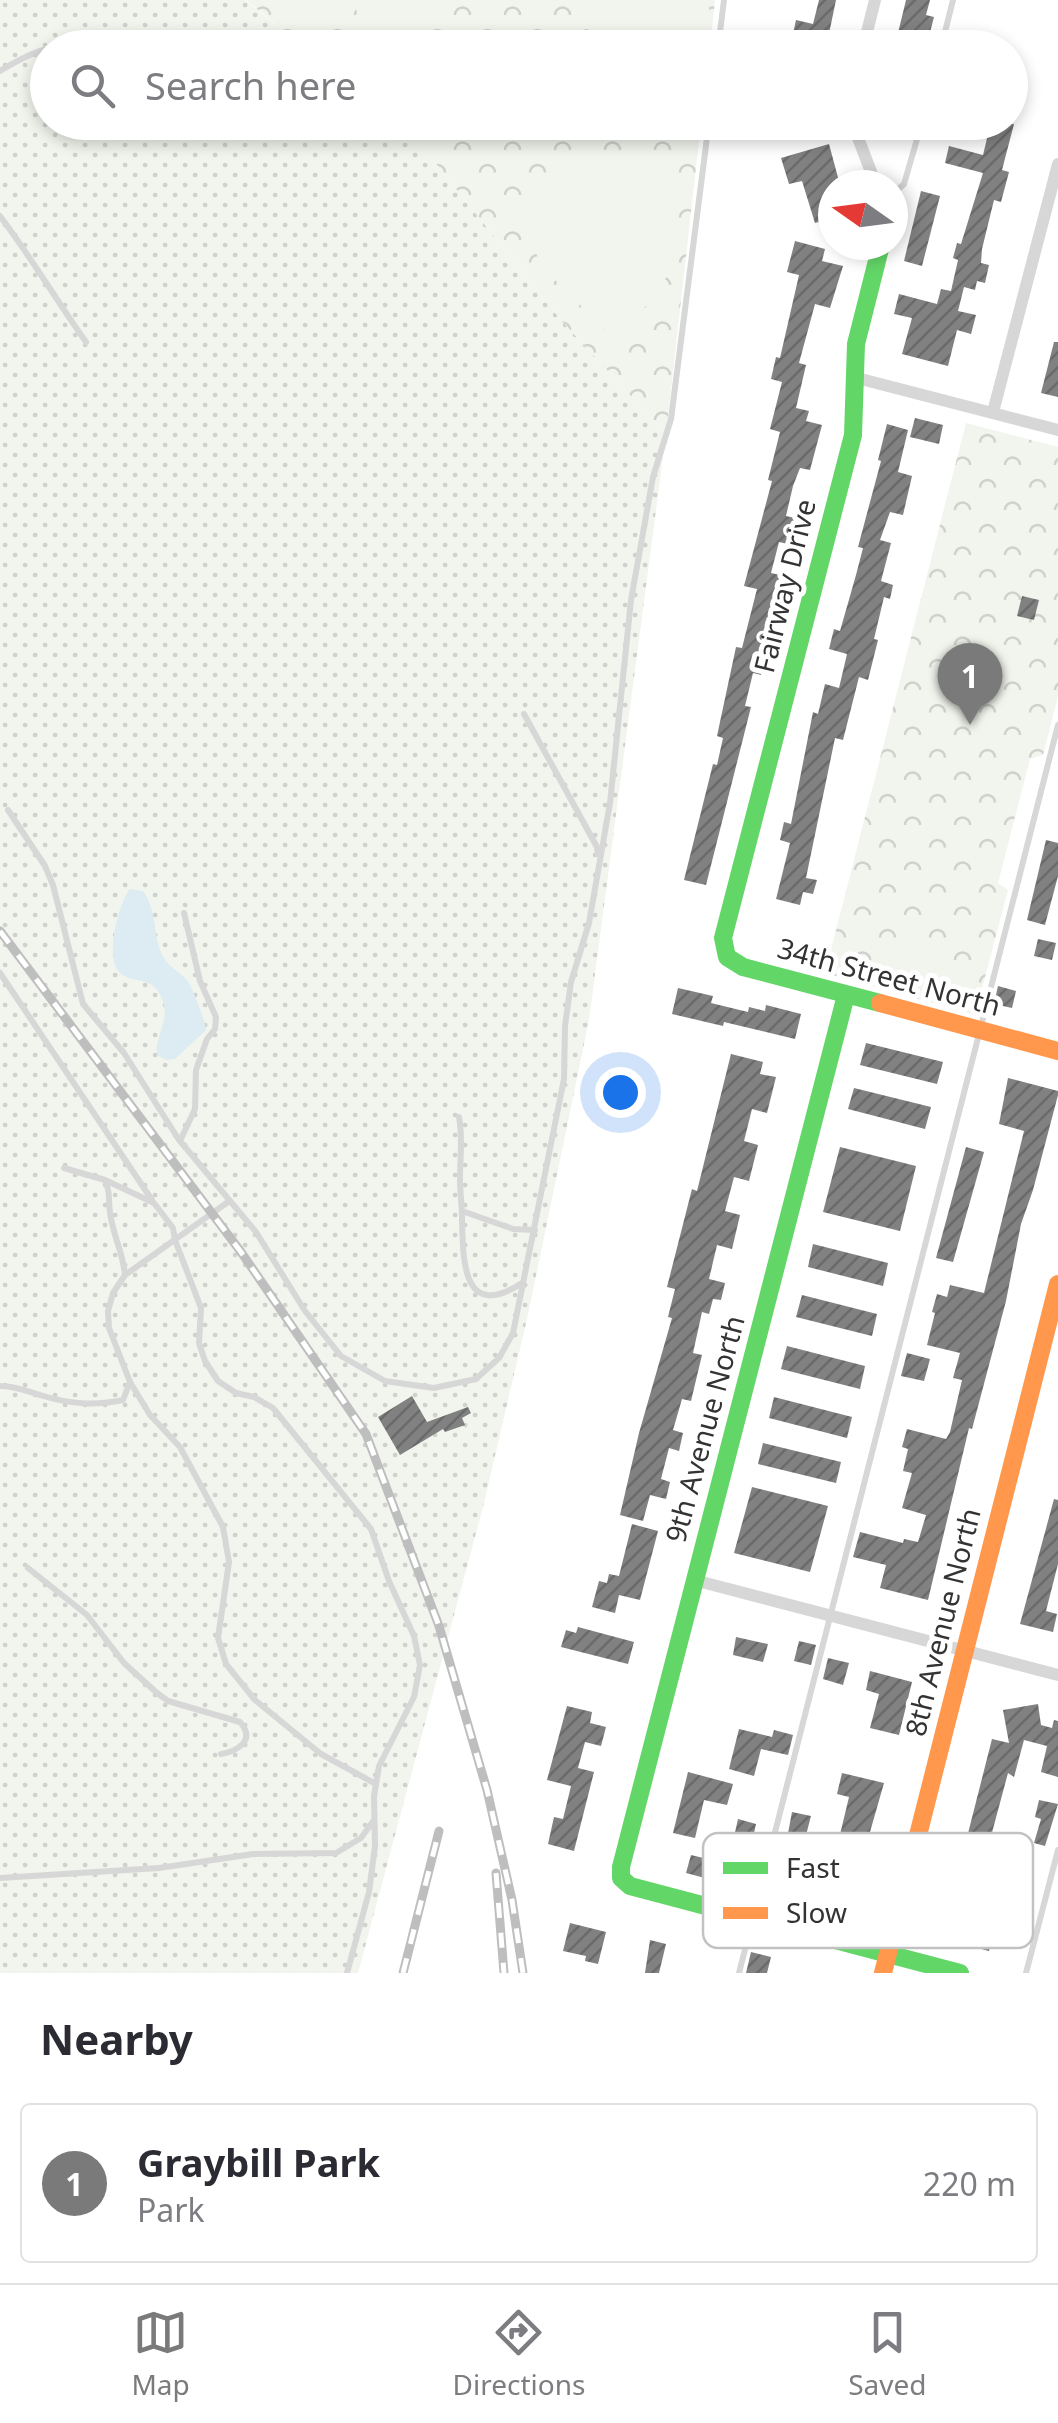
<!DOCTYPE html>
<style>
:root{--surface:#fff;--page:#f7f7f7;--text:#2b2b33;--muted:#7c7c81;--line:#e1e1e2;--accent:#7a7a7a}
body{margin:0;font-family:"Noto Sans",sans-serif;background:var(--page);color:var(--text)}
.compass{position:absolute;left:818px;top:170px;width:90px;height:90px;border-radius:50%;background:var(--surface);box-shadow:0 5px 15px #0003;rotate:284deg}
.you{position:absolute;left:620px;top:1092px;width:35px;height:35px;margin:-25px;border:8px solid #fff;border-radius:50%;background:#1a73e8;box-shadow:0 0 0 15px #1a73e833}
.badge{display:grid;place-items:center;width:65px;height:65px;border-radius:50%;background:var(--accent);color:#fff;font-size:32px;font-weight:700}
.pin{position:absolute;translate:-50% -82px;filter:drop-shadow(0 2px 5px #0008)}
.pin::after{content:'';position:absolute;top:52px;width:35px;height:30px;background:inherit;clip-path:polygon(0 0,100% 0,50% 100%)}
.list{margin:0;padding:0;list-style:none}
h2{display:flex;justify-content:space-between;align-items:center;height:130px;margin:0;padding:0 40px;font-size:42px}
h2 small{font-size:32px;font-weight:400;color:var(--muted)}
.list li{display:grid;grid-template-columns:65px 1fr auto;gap:30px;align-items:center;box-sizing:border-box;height:160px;margin:0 20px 20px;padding:0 20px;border:2px solid var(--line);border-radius:10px}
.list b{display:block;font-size:38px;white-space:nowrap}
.list p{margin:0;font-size:32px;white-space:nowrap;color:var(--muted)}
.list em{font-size:32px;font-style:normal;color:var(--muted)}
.icon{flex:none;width:55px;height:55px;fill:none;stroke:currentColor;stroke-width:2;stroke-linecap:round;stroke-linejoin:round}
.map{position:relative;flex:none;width:1058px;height:1973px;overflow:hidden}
.search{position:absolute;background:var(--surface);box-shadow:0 5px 15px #0003;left:30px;right:30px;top:30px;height:110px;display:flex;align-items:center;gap:25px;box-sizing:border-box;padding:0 35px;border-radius:55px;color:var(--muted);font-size:38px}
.sheet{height:310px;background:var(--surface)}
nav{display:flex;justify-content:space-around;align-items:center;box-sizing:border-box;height:140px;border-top:2px solid var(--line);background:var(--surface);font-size:28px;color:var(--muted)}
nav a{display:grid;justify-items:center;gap:5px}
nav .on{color:var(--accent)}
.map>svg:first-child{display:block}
</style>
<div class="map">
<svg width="1058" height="1973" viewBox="0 0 1058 1973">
<defs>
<pattern id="grass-dots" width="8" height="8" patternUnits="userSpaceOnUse" patternTransform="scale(2.5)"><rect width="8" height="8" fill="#f1f5ed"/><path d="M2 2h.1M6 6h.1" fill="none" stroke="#cfd2cc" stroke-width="1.8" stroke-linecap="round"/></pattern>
<pattern id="forest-crowns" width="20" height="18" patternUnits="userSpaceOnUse" patternTransform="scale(2.5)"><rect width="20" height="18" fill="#f1f5ed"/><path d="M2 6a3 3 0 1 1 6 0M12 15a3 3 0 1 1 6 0" fill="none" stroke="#cfd2cc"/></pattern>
<pattern id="building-hatch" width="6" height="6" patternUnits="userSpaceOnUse" patternTransform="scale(2.5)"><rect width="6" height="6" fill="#818181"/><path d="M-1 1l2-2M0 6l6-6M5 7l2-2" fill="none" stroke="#6a6a6a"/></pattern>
</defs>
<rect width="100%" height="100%" fill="#fff"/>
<path fill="url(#grass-dots)" d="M0,0h245l59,47 -256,1v74l347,1 27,23 139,174 105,114 -77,586 -62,299 -44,188 -125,466h-358z"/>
<g fill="url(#forest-crowns)">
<path d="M246,0h469l-5,48 -406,-1z"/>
<path d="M395,123h306l-35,311 -105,-114 -139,-174z"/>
<path d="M966,423l92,24v249l-15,59 -13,4 -32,124 10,7 -33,125 -150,-42z"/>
</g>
<g fill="#f1f5ed">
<path d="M271,0h68l-12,20 -19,17z"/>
<path d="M354,0h96l1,4 -30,43 -49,1 -10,-14z"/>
<path d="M569,0h141l-6,47h-98l-15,-13z"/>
<path d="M450,17l33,29 1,1h-54z"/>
<path d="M423,123v-1l61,1 -20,12 -35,9z"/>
<path d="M657,152c37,82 25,130 -45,185l-66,-66 -24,-42 6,-28 52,-36z"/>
<path d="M902,947l68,17 -10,37 -67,-17z"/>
</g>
<path fill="#ddebf3" d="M130,889l13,2c15,20 9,47 21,67 6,10 16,14 23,22 4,4 19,43 19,50l-31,29 -9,1 -9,-5c-3,-19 13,-33 6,-54 -10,-28 -29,-15 -44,-29 -14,-15 -1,-68 11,-83z"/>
<g fill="url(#building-hatch)">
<path d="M819,0h17l-10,48h-36l6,-28 17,4z"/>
<path d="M906,0h24l-4,15 8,2 -8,31h-20l2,-12 -10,-3z"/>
<path d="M991,122l23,2 -12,46 7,2 -8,30 -7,-2 -12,49 -1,14 8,2 -4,18 -8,-2 -2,9 -11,-3 -6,24 18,4 -5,19 -14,-4 -9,36 -46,-12 10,-36 -18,-4 5,-20 38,10 4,-15 10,2 7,-31 -5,-2 4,-15 4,1 22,-71 -38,-10 4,-17 34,9z"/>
<path d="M829,144l11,41h-7v33l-18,5 -13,-42 -13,3 -8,-26z"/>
<path d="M921,191l19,5 -18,70 -18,-5z"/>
<path d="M795,241l30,8 -3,12 21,5 -13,42 -15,-4 -16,59 7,2 -10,43 13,3 -3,10 16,4 -12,45 -10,-2 -7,18 -7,30 9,2 -7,26 -9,-2 -8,31 13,3 -23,99 -8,-2 -8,33 6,1 -45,178 -22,-5 29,-116 4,1 6,-27 -6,-2 19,-89 6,1 15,-59 -13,-3 28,-105 -4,-1 12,-48 -10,-3 12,-47 -11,-3 5,-22 4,1 19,-83 -12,-3z"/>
<path d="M1054,342h4v55l-17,-4z"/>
<path d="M915,418l28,7 -4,19 -29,-7z"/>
<path d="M887,424l21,6 -10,42 14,4 -9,39 -13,-3 -10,28 11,3 -10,38 12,4 -3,14 -6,-2 -10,42 4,1 -10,40 -9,-3 -16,63 -8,-2 -29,140 11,2 -4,14 -10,-2 -3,13 -24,-6 14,-56 -10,-3 4,-18 7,2 22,-112 5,2 7,-30 14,4 8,-34 -18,-5 5,-20 6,2 16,-56 7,-27 -5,-1 23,-86 -3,-1z"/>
<path d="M1022,596l17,4 -5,20 -17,-4z"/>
<path d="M1046,840l12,3v33l-13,49 -18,-5z"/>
<path d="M1038,939l18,4 -4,17 -18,-4z"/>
<path d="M998,986l18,5 -4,17 -18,-4z"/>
<path d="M678,988l35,8 -2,7 37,9 1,-5 16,4 1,-6 35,9 -6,25 -71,-17 -1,4 -51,-12z"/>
<path d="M866,1043l77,19 -6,22 -77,-19z"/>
<path d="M731,1054l32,8 -3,12 16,3 -9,36 -15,-4 -8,32 14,4 -9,36 -15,-4 -9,34 15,4 -8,34 -15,-4 -8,34 16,4 -4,17 -8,-1 -4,15 -7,-2 -9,41 9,2 -11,46 -9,-2 -9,31 10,3 -4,18 -10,-3 -8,31 9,3 -4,17 -16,-4 -7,26 -23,-6 19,-82 33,-115 -4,-1 7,-28 -8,-2 25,-98 5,2z"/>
<path d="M1008,1078l50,13v4l-25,95 -12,34 -15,77 -34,128 -3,-1 -41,172 -48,-12 6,-23 -33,-8 7,-25 43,11 1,-4 14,3 8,-27 -24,-7 10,-35 -9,-2 5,-22 -6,-2 5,-18 39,10 4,-7 12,-52 -9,-2 7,-25 -33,-8 8,-32 -3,-1 5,-18 10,3 3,-12 34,8 40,-162 -25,-7z"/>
<path d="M854,1088l77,19 -6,22 -77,-20z"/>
<path d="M840,1147l76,19 -16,65 -77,-19z"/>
<path d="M966,1147l18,5 -31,110 -17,-4z"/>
<path d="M813,1244l75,19 -5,23 -75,-19z"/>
<path d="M802,1295l75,19 -5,22 -76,-19z"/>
<path d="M787,1346l78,20 -5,23 -79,-20z"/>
<path d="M907,1353l23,6 -6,22 -23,-5z"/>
<path d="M412,1396l15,26 41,-15 3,6 -9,5 3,7 -20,7 -2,-3 -43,26 -22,-38z"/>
<path d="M774,1397l78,20 -5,21 -78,-20z"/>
<path d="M763,1443l78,19 -5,21 -78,-19z"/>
<path d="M752,1487l76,19 -18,66 -76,-19z"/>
<path d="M1054,1499l4,1v64l-12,47 11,3 -4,18 -33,-8z"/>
<path d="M632,1524l26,7 -18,69 -21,-5 -4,18 -23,-6 7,-26 8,2 2,-9 10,2z"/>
<path d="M578,1627l56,15 -6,22 -67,-17 5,-17 10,3z"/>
<path d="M736,1637l32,7 -5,18 -30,-7z"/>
<path d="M799,1641l17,4 -5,20 -17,-4z"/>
<path d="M828,1658l21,5 -6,22 -20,-6z"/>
<path d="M870,1671l42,11 -13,53 -29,-7 9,-34 -13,-4z"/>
<path d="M1038,1704l3,21 11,3 2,-8 4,1v56l-17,-5 6,-26 -23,-6 -10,37 -6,-4 -29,108 13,3 -10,41 12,3 -5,23 -54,-14 6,-23 6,2 45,-177 17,4 -6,-33z"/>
<path d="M567,1706l25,6 -2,11 16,4 -5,19 -16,-4 -7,26 16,4 -20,79 -26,-7 6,-27 9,2 8,-33 -24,-6z"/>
<path d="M739,1729l33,8 2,-7 19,5 -5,20 -27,-6 -7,27 -25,-7z"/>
<path d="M688,1772l45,12 -6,21 -23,-5 -9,38 -22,-5z"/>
<path d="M842,1773l42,10 -26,91 -35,-8 -9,35 -30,-7 8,-31 -9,-3 9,-48 19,4 -6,23 32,8 12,-50 -12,-3z"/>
<path d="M1039,1800l19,4 -13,42 -11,-3 7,-24 -6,-2z"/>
<path d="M738,1819l18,5 -4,18 -18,-5z"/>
<path d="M691,1855l42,10 -5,19 -42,-11z"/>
<path d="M570,1923l36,9 -8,32 -13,-3 1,-5 -23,-5z"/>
<path d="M650,1940l16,4 -7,29h-14z"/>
<path d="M751,1952l20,5 -4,16h-21z"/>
</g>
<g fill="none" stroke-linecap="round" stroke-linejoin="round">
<g stroke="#d7d7d7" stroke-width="6">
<path d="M718,48l6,-48"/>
<path d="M941,48l12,-48"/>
<path d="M0,71c28,-17 51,-29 85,-23"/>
<path d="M182,122l7,13"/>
<path d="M893,194l11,-10 18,-62"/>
<path d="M0,216c31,41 56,84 86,126"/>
<path d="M524,714l73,133 1,7"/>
<path d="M8,810l37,56 8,19 30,119 41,49 55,87"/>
<path d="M184,913l16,68 16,36 -1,12 -8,10 -11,31 -1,39 -15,32 76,91 49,79 36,45 44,25 49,7 42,-9 23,-21 14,-25 51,-254 1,-53 6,-44 18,-59 21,-120 21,-203 22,-123 18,-58 38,-297"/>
<path d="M0,973l152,227"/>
<path d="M459,1117c4,21 1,40 1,62 0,13 2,26 2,39 1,42 0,104 60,65"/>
<path d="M64,1168l41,12c6,12 3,20 5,32 2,21 13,40 15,63"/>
<path d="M105,1180l49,23 19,25 2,12 26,68 -2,35 6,18 13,20 18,12 18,4 19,11 98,121 18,52 25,55 6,29 -6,32 -35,69 -5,30 1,50 -6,46 -22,81"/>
<path d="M462,1211l51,18 22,1"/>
<path d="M130,1382l20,33 30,32 43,80 6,35 -11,76 8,26 29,36 66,54 55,30"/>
<path d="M0,1386c16,0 26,5 40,9 29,9 54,11 83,5l7,-18 -21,-54 -1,-17 5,-18 12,-18 103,-73"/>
<path d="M28,1568l59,47 37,48 33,30 11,8 72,21c16,18 -2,29 -19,32"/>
<path d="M0,1878l159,-10 94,-14 83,-1 25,-15 13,-18"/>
<path d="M739,1973l319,-1248"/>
<path d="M1026,1973l32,-123"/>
</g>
<g stroke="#d7d7d7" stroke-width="12">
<path d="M863,48l12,-48"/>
<path d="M852,122l24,63"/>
<path d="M857,378l201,52"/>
<path d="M993,412l65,-248"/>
<path d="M694,1580l364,95"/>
</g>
<g stroke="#63d668" stroke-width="18">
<path d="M846,995l-225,872v11l9,8 330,87"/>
<path d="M880,1003l-137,-36 -16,-10 -4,-19 130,-503 3,-91 25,-99"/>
</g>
<g stroke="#ff974d" stroke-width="18">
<path d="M880,1003l178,48"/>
<path d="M883,1973l175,-689"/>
</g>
<g stroke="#bebebe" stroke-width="9">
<g id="rail">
<path d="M0,931l241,321 125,182 73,192 48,164 25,110 11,73"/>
<path d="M496,1873l8,100"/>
<path d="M403,1973l36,-142"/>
</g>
</g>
<use href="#rail" stroke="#fff" stroke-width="5" stroke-dasharray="15" stroke-linecap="butt"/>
</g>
<g text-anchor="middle" stroke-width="10" stroke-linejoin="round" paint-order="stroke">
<g font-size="28" fill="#333" stroke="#fff">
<text transform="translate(785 586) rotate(-76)" y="10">Fairway Drive</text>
<text transform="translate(889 977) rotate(15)" y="10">34th Street North</text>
<text transform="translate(705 1429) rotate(-75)" y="10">9th Avenue North</text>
<text transform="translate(943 1622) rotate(-76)" y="10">8th Avenue North</text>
</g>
</g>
<rect x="703" y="1833" width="330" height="115" rx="15" fill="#fff" stroke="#c2c2c2" stroke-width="2.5"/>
<rect x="723" y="1862" width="45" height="12" fill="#63d668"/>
<rect x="723" y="1907" width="45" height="12" fill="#ff974d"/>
<g font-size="28" fill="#333">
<text x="786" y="1878">Fast</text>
<text x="786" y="1923">Slow</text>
</g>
</svg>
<svg class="compass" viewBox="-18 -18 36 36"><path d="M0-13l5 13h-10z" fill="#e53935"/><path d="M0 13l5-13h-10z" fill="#7c7c81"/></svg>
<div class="you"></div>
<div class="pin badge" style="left:970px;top:725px">1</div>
<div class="search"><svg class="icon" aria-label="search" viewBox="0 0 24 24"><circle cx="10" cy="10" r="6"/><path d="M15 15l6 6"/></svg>Search here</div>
</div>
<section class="sheet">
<h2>Nearby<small></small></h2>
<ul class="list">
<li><span class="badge">1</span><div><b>Graybill Park</b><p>Park</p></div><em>220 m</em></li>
</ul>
</section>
<nav>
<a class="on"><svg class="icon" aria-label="map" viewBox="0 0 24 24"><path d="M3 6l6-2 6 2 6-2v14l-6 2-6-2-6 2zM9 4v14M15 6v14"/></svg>Map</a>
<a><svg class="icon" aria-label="directions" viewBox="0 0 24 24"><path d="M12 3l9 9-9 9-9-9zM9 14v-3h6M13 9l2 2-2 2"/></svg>Directions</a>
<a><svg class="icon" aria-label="saved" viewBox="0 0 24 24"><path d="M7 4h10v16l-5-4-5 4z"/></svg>Saved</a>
</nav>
